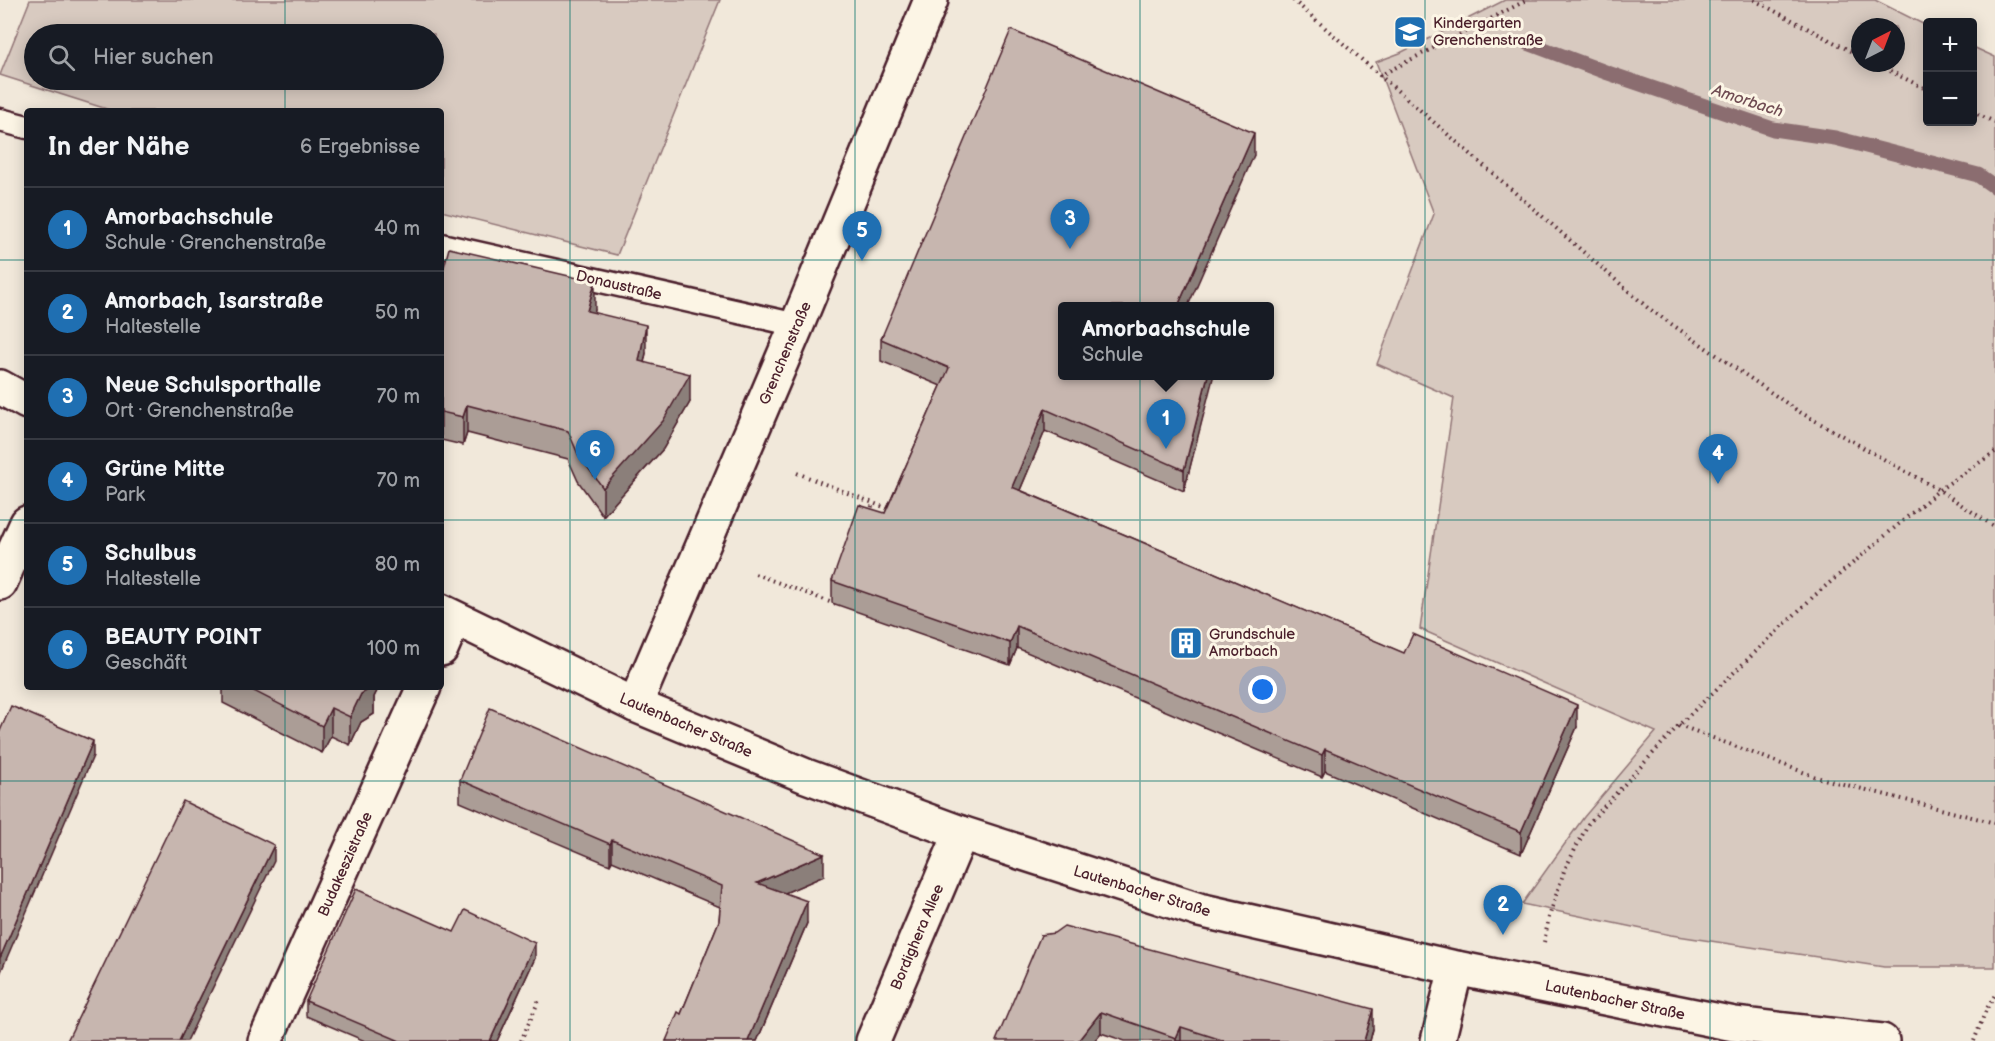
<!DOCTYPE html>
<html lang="de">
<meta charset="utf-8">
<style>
:root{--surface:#171b24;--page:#242831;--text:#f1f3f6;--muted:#9ea1a6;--line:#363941;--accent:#1f6fb2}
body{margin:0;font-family:"Balsamiq Sans",sans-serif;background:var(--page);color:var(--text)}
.controls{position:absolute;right:18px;top:18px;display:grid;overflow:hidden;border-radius:6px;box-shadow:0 3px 15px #0003}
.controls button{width:54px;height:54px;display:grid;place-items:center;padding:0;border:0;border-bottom:2px solid var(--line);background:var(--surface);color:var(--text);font:30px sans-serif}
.compass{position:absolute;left:1851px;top:18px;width:54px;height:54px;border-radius:50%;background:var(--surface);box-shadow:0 3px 15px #0003;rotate:42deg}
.you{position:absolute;left:1263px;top:690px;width:21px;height:21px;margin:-15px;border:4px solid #fff;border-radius:50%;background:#1a73e8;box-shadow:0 0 0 9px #1a73e833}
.badge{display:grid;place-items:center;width:39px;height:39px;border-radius:50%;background:var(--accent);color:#fff;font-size:20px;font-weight:700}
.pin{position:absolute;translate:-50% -50px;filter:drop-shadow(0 2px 3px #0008)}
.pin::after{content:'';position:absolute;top:32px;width:21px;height:18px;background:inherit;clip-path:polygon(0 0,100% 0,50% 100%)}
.popup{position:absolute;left:1058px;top:302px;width:216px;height:78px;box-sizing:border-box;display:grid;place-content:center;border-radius:6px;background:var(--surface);filter:drop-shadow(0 2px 4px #0005);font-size:20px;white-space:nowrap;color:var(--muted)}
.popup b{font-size:22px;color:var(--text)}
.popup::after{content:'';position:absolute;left:50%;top:100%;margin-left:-12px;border:12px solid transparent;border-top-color:var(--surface)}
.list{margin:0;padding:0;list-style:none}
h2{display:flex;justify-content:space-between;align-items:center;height:78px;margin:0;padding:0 24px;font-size:26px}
h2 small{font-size:20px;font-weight:400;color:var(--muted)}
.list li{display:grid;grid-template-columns:39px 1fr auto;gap:18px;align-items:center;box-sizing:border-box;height:84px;padding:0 24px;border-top:2px solid var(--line)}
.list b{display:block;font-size:22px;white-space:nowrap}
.list p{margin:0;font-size:20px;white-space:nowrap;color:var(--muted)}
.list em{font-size:20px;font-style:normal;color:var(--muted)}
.icon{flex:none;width:33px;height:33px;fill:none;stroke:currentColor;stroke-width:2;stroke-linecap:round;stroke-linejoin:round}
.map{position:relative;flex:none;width:1995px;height:1041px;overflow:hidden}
.search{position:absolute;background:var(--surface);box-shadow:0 3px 15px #0003;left:24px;top:24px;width:420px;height:66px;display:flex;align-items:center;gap:15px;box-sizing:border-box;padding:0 21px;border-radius:33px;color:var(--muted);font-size:22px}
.panel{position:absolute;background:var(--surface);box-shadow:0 3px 15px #0003;left:24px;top:108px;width:420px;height:582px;border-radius:6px}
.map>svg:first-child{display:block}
</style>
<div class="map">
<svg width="1995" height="1041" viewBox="0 0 1995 1041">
<rect width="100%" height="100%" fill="#f1e8da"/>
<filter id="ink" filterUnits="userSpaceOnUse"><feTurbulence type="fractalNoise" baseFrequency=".0167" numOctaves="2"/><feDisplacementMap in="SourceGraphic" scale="12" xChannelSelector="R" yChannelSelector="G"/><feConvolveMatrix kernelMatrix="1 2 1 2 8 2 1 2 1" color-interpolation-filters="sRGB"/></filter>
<g filter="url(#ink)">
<g fill="#d8cac0" stroke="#917476" stroke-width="1.5" fill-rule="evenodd">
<path d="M30,0h690l-103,255 -176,-44v-100h-328l-113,-36zM34,34h400v46h-400z"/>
<path d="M1505,0h370l52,26 1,96h44l1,-75 22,10v910h-111l-213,-32 -149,-31 62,-87 72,-85 -236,-103 34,-231 -77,-34 57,-150 -58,-152 24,-9zM1860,27h36v36h-36z"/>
</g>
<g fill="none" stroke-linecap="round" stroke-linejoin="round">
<path stroke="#8b6d6f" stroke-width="15" d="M1528,43l80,30 165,56 62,9 143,37 17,12"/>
<g stroke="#4a1f2b" stroke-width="27">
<g id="lane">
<path d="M0,120l27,7"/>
<path d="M441,245l356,80"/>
</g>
</g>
<g stroke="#4a1f2b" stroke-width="38">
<g id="street">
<path d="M0,387l27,15"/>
<path d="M0,583l27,-60"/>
<path d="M441,611l194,94 171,71 155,57 238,77 257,58 278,56 148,17"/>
<path d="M441,649l13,-30"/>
<path d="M635,705l162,-380 134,-325"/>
<path d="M265,1041l159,-354"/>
<path d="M873,1041l88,-208"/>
<path d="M1438,1041l18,-73"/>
</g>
</g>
<g stroke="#4a1f2b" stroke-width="4" stroke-dasharray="1.5 4.5" stroke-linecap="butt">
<path d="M1293,0l355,308 150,103 141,79 56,37"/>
<path d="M1754,0l106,56"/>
<path d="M1874,63l54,27"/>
<path d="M1379,76l148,-76"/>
<path d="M1972,112l23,10"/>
<path d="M797,473l94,37"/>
<path d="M870,513l3,-10"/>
<path d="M755,574l83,31 1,-3"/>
<path d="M1679,725l137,52 179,46"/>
<path d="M1544,942l5,-25 15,-46 24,-47 91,-99 135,-129 125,-106 56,-38"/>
<path d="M521,1041l18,-41"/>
<path d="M1974,1041l12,-31 9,-15"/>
</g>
<use href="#lane" stroke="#fcf5e5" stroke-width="22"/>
<use href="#street" stroke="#fcf5e5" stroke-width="33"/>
</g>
<g fill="#ab9d96" stroke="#4a1f2b" stroke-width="1.5">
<path d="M1254,155l-192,151 151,69 -29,116 -139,-60 -25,59 557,237 -56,127 -196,-83 -3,6 -305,-129 -7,17 -178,-62v-22l53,-68 56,-127 -60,-25v-22z"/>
<path d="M441,278l154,32 -1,3 52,40 -2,9 46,40 -27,47 -60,67 -25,-35 -10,-22 -101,-26 -4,12 -22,-5z"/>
<path d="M223,687h156l-5,10v17l-13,8 -11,23 -19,-9 -9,17 -99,-50z"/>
<path d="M460,780l364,96 -40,17 23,30 -50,118h-91l15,-27 38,-93 1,-14 -108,-46 -2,4 -150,-63z"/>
<path d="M454,932l81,26 -38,83h-132l-59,-25v-15z"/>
<path d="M1041,935l332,94 -3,12h-245l-24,-8z"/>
</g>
<g fill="#8b7f7a" stroke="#4a1f2b" stroke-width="1.5">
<path d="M1254,133v22l-66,151h-10z"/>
<path d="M595,282v28l-8,29v-28z"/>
<path d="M646,325v28l-7,35v-27z"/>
<path d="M690,374v28l-27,47 -60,67v-28z"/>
<path d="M1208,375h5v3l-29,113v-21z"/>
<path d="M467,405v28l-4,12v-28z"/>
<path d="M1045,409v22l-33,78v-22z"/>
<path d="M1017,626v22l-7,17v-22z"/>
<path d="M372,687h7l-5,10v17l-13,8 -11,23v-28l11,-23z"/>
<path d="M1577,705v22l-56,127v-22z"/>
<path d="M331,708v28l-9,17v-27z"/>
<path d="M93,741v15l-93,218v-16z"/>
<path d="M1325,749v22l-3,6v-22z"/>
<path d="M612,840v21l-2,4v-21z"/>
<path d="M274,845v16l-87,180h-8z"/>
<path d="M824,854v22l-67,29v-22z"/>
<path d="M807,901v22l-50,118h-9z"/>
<path d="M535,943v15l-38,83h-7z"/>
<path d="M1373,1009v20l-3,12h-6z"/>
<path d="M1101,1012v21l-7,8h-16z"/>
<path d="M1181,1027v14h-5v-3z"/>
</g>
<g fill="#c7b6af" stroke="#4a1f2b" stroke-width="1.5">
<path d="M1011,30l243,103 -76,173h-116v69h146l-24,95 -139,-61 -33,78 392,166 9,-19 164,71 -56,127 -196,-83 -3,6 -305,-129 -7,17 -178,-62 27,-76 26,8 64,-145 -68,-29z"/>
<path d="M449,248l146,34 -8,29 59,14 -7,36 51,13 -27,47 -60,67 -25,-34 -10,-23 -101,-26 -4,12 -22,-5v-134z"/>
<path d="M246,687h127l-12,7 -11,23 -19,-9 -9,18z"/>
<path d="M11,706l82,35 -93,217v-227z"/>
<path d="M490,708l334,146 -67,29 50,18 -59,140h-82l12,-29 3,2 38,-93 3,-35 -110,-46 -2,4 -150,-64z"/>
<path d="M183,801l91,44 -95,196h-112z"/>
<path d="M356,889l98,43 11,-22 70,33 -45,98h-90l-94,-40z"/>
<path d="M1064,926l309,83 -9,32h-139l-44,-14 -5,11 -75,-26 -23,29h-82l45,-106 13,-2z"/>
</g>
</g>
<path fill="none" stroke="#0f766e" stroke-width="1.5" stroke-opacity="0.55" d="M285,0v34M570,0v1041M855,0v1041M1140,0v1041M1425,0v1041M1710,0v1041M285,80v31M0,260h27M441,260h1554M0,520h27M441,520h1554M285,687v354M0,781h1995"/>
<defs>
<g id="school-square" transform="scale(1.725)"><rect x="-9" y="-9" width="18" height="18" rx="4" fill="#1f6fb2" stroke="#fcf5e5"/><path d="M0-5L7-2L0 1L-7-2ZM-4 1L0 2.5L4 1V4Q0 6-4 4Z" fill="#fff"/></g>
<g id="building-square" transform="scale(1.725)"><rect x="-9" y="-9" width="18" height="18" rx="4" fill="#1f6fb2" stroke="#fcf5e5"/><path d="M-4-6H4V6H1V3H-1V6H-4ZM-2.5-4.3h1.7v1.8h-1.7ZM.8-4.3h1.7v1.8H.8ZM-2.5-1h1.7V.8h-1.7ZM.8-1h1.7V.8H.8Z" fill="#fff"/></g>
</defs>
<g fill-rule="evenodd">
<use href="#school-square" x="1410" y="32"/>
<use href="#building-square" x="1186" y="643"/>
</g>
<g text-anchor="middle" stroke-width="6" stroke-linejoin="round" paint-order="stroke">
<g font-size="15" fill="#4a1f2b" stroke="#fcf5e5" text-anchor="start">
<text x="1433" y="28">Kindergarten<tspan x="1433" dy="17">Grenchenstraße</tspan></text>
<text x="1209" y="639">Grundschule<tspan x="1209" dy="17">Amorbach</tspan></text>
</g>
<g font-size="15" fill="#4a1f2b" stroke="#fcf5e5">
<text transform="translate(619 285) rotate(13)" y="5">Donaustraße</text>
<text transform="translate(785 353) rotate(-67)" y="5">Grenchenstraße</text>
<text transform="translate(686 725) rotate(23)" y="5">Lautenbacher Straße</text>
<text transform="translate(345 864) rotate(-66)" y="5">Budakeszistraße</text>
<text transform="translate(1142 891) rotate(17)" y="5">Lautenbacher Straße</text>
<text transform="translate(917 937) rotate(-67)" y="5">Bordighera Allee</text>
<text transform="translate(1615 1000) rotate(12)" y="5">Lautenbacher Straße</text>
</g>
<g font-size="16" font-style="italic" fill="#704c53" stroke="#fcf5e5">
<text transform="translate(1748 100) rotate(18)" y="6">Amorbach</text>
</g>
</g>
</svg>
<div class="controls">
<button>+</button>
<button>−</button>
</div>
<svg class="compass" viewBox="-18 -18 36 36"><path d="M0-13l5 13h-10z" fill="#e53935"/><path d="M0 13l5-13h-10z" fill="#9ea1a6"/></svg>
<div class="you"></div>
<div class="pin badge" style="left:1166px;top:449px">1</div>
<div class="popup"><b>Amorbachschule</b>Schule</div>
<div class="pin badge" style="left:1503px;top:935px">2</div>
<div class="pin badge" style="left:1070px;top:249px">3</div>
<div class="pin badge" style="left:1718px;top:484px">4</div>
<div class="pin badge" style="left:862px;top:261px">5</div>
<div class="pin badge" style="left:595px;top:480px">6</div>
<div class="search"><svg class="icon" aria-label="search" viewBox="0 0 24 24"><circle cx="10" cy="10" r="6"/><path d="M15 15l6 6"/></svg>Hier suchen</div>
<section class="panel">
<h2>In der Nähe<small>6 Ergebnisse</small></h2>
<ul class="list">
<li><span class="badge">1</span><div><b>Amorbachschule</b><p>Schule · Grenchenstraße</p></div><em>40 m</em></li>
<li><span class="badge">2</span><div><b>Amorbach, Isarstraße</b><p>Haltestelle</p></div><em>50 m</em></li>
<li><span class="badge">3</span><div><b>Neue Schulsporthalle</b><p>Ort · Grenchenstraße</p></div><em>70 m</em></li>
<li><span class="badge">4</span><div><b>Grüne Mitte</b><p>Park</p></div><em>70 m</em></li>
<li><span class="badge">5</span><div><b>Schulbus</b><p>Haltestelle</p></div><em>80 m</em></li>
<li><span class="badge">6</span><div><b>BEAUTY POINT</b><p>Geschäft</p></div><em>100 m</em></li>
</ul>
</section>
</div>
